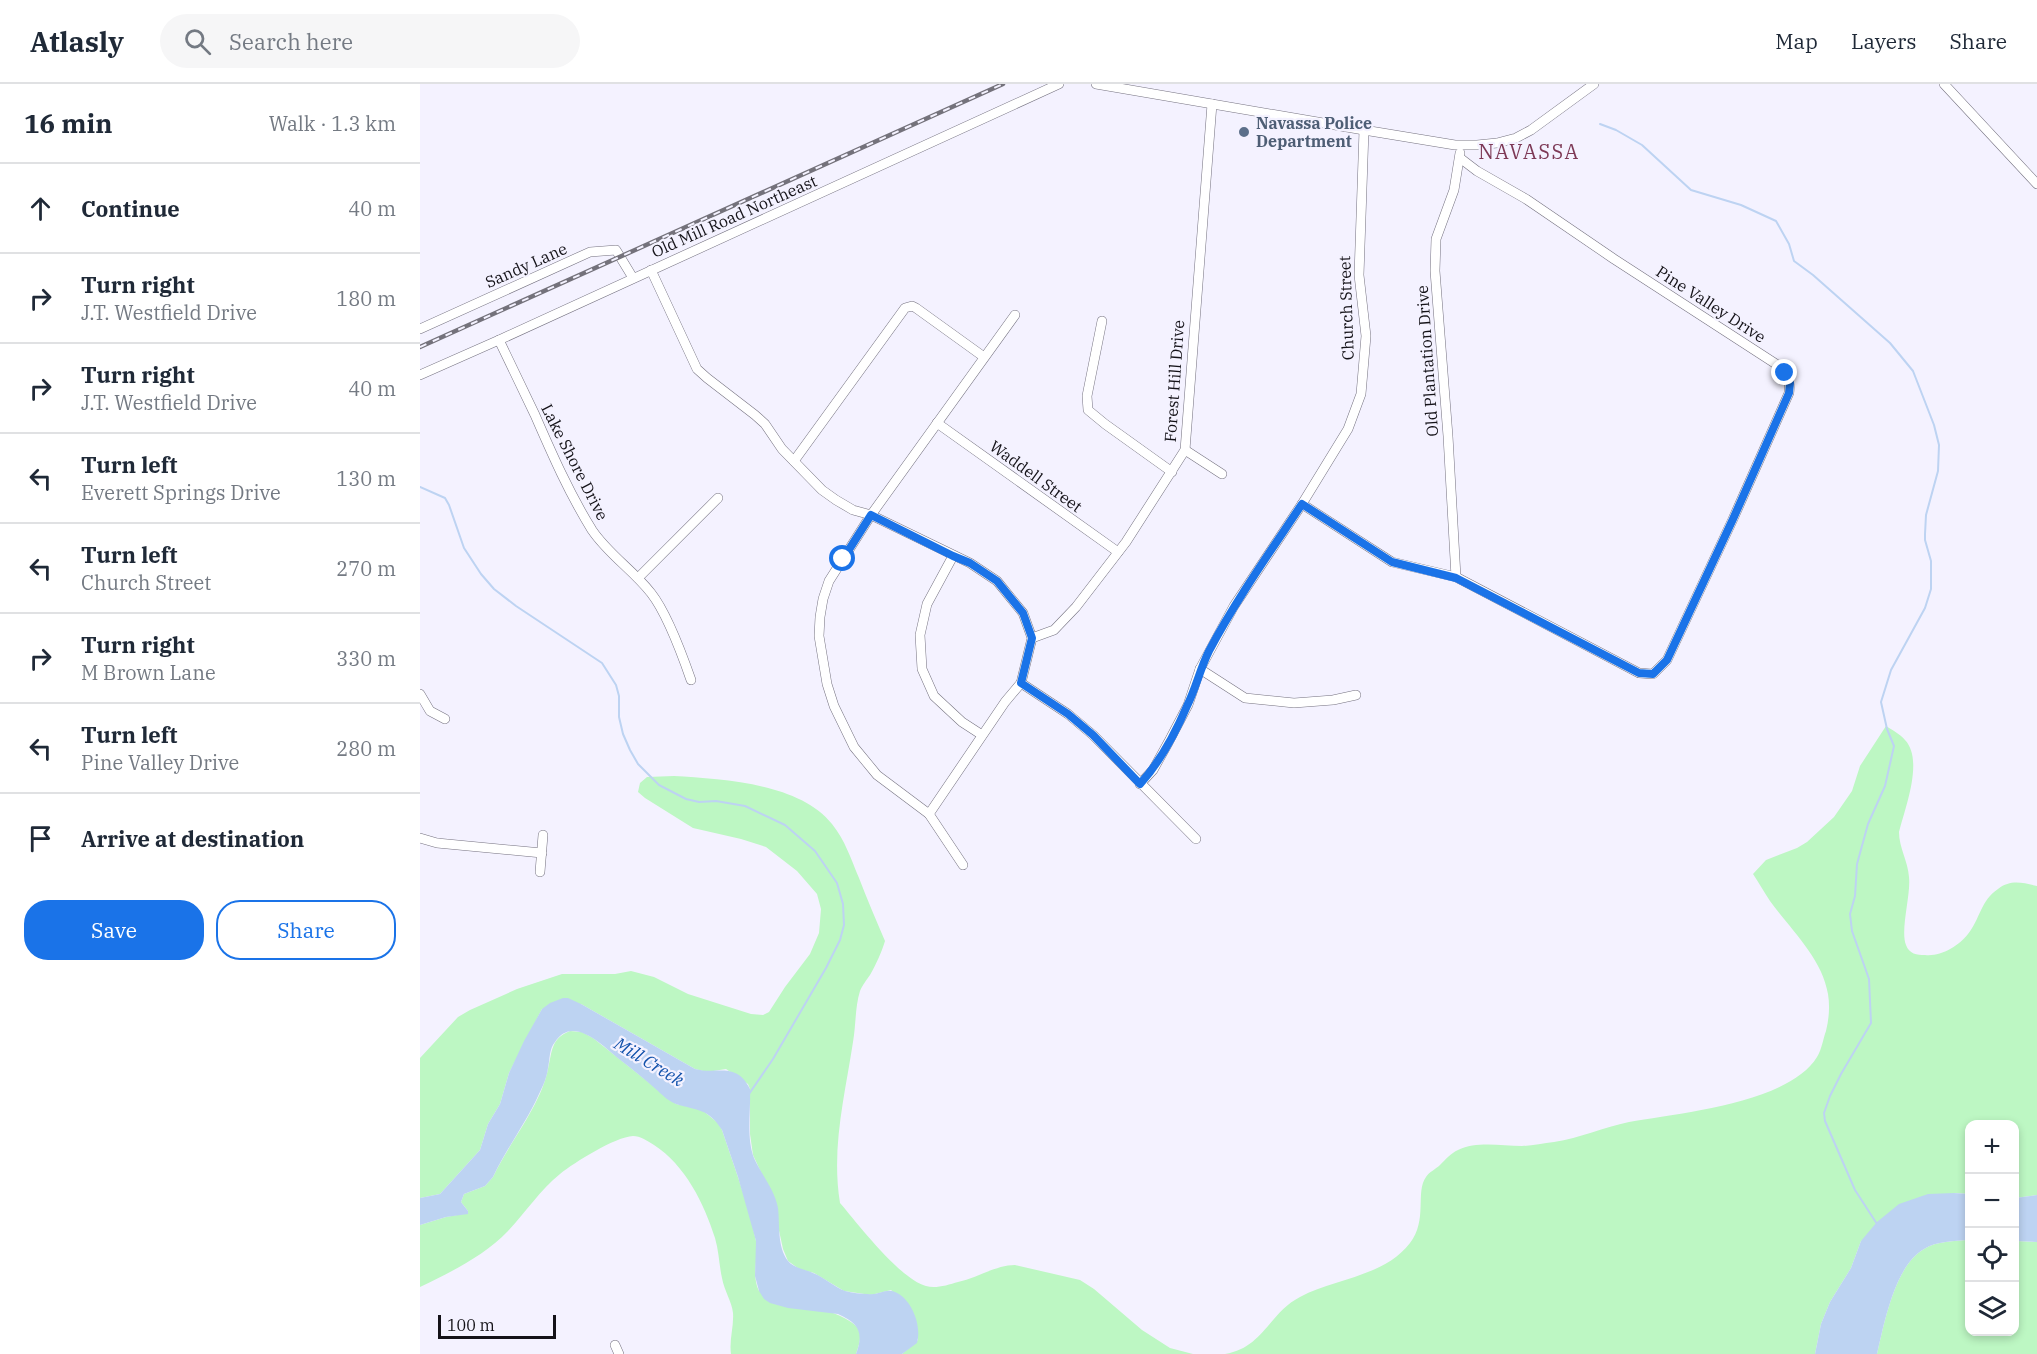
<!DOCTYPE html>
<meta charset="utf-8">
<style>
:root{--surface:#fff;--page:#f6f6f7;--text:#1f2937;--muted:#747a83;--line:#e0e1e3;--accent:#1a73e8}
body{margin:0;font-family:"IBM Plex Serif",serif;background:var(--page);color:var(--text)}
.controls{position:absolute;right:18px;bottom:18px;display:grid;overflow:hidden;border-radius:12px;box-shadow:0 3px 9px #0003}
.controls button{width:54px;height:54px;display:grid;place-items:center;padding:0;border:0;border-bottom:2px solid var(--line);background:var(--surface);color:var(--text);font:30px sans-serif}
.scale{position:absolute;left:18px;bottom:15px;width:118px;box-sizing:border-box;padding-left:6px;border:3px solid #141218;border-top:0;font-size:16px;line-height:21px;white-space:nowrap;color:#141218;-webkit-text-stroke:4px #f4f2ff;paint-order:stroke}
.stop{position:absolute;width:18px;height:18px;margin:-14px;border:4px solid #1a73e8;border-radius:50%;background:#fff}
.stop.end{background:#1a73e8;border-color:#fff;box-shadow:0 2px 6px #0008}
.list{margin:0;padding:0;list-style:none}
h2{display:flex;justify-content:space-between;align-items:center;height:78px;margin:0;padding:0 24px;font-size:26px}
h2 small{font-size:20px;font-weight:400;color:var(--muted)}
.list li{display:grid;grid-template-columns:39px 1fr auto;gap:18px;align-items:center;box-sizing:border-box;height:90px;padding:0 24px;border-top:2px solid var(--line)}
.list b{display:block;font-size:22px;white-space:nowrap}
.list p{margin:0;font-size:20px;white-space:nowrap;color:var(--muted)}
.list em{font-size:20px;font-style:normal;color:var(--muted)}
.actions{display:flex;gap:12px;padding:18px 24px}
.actions a{flex:1;padding:14px 0;border:2px solid var(--accent);border-radius:24px;text-align:center;font-size:21px;color:var(--accent)}
.actions .main{background:var(--accent);color:#fff}
.icon{flex:none;width:33px;height:33px;fill:none;stroke:currentColor;stroke-width:2;stroke-linecap:round;stroke-linejoin:round}
.map{position:relative;flex:none;width:1617px;height:1270px;overflow:hidden}
header{display:flex;align-items:center;gap:36px;box-sizing:border-box;height:84px;padding:0 30px;background:var(--surface);border-bottom:2px solid var(--line)}
header strong{font-size:28px}
nav{display:flex;gap:33px;margin-inline-start:auto;font-size:21px}
.search{width:420px;height:54px;background:var(--page);display:flex;align-items:center;gap:15px;box-sizing:border-box;padding:0 21px;border-radius:33px;color:var(--muted);font-size:22px}
main{display:flex}
aside{flex:1;background:var(--surface)}
.map>svg:first-child{display:block}
</style>
<header>
<strong>Atlasly</strong>
<div class="search"><svg class="icon" aria-label="search" viewBox="0 0 24 24"><circle cx="10" cy="10" r="6"/><path d="M15 15l6 6"/></svg>Search here</div>
<nav><a>Map</a><a>Layers</a><a>Share</a></nav>
</header>
<main>
<aside>
<h2>16 min<small>Walk · 1.3 km</small></h2>
<ul class="list">
<li><svg class="icon" aria-label="ahead" viewBox="0 0 24 24"><path d="M12 20V5M6 11l6-6 6 6"/></svg><div><b>Continue</b></div><em>40 m</em></li>
<li><svg class="icon" aria-label="right" viewBox="0 0 24 24"><path d="M7 20v-9h11M14 6l5 5-5 5"/></svg><div><b>Turn right</b><p>J.T. Westfield Drive</p></div><em>180 m</em></li>
<li><svg class="icon" aria-label="right" viewBox="0 0 24 24"><path d="M7 20v-9h11M14 6l5 5-5 5"/></svg><div><b>Turn right</b><p>J.T. Westfield Drive</p></div><em>40 m</em></li>
<li><svg class="icon" aria-label="left" viewBox="0 0 24 24"><path d="M17 20v-9H6M10 6l-5 5 5 5"/></svg><div><b>Turn left</b><p>Everett Springs Drive</p></div><em>130 m</em></li>
<li><svg class="icon" aria-label="left" viewBox="0 0 24 24"><path d="M17 20v-9H6M10 6l-5 5 5 5"/></svg><div><b>Turn left</b><p>Church Street</p></div><em>270 m</em></li>
<li><svg class="icon" aria-label="right" viewBox="0 0 24 24"><path d="M7 20v-9h11M14 6l5 5-5 5"/></svg><div><b>Turn right</b><p>M Brown Lane</p></div><em>330 m</em></li>
<li><svg class="icon" aria-label="left" viewBox="0 0 24 24"><path d="M17 20v-9H6M10 6l-5 5 5 5"/></svg><div><b>Turn left</b><p>Pine Valley Drive</p></div><em>280 m</em></li>
<li><svg class="icon" aria-label="arrive" viewBox="0 0 24 24"><path d="M6 21V4h12l-3 4 3 4H6"/></svg><div><b>Arrive at destination</b></div></li>
</ul>
<div class="actions"><a class="main">Save</a><a>Share</a></div>
</aside>
<div class="map">
<svg width="1617" height="1270" viewBox="0 0 1617 1270">
<rect width="100%" height="100%" fill="#f4f2ff"/>
<g fill="#bdf7c3">
<path d="M1466,642c6,4 14,8 19,14 19,20 0,68 -6,92 0,16 9,29 10,45 2,18 -9,53 -3,68 3,9 11,10 19,10 15,2 34,-9 43,-21 12,-15 13,-34 30,-45 13,-10 25,-6 39,-3v309l-22,3 -1,-74h-44l-1,70 -15,-1 -93,48 -10,27 -21,34 -9,22 -6,30h-590c38,-6 44,-41 75,-57 35,-19 84,-20 110,-54 18,-23 5,-51 16,-66 3,-5 10,-8 14,-12 5,-5 11,-12 18,-15 19,-9 43,-4 64,-4 10,0 21,-3 32,-4 26,-4 50,-15 75,-20 50,-9 160,-19 188,-65 5,-8 6,-18 9,-26 3,-12 4,-25 2,-37 -6,-36 -37,-64 -58,-93 -6,-9 -11,-18 -17,-27l13,-14 31,-12 10,-6 27,-25 18,-26 8,-25z"/>
<path d="M254,692c48,3 126,7 158,48 13,16 19,35 27,54 8,21 17,42 26,63 -4,13 -9,23 -15,34 -4,6 -7,9 -10,16 -5,16 -4,34 -7,51 -8,53 -22,106 -13,161 18,21 60,76 86,83 9,3 22,-1 32,-4 19,-4 38,-17 57,-17l65,15 14,9 48,41 28,18 23,6h-291l16,-14c0,-28 -8,-32 -27,-50l-20,5 -27,-4 -30,-18 -15,-4 -11,-8 -5,-12 -5,-23v-17l-25,-54 -3,-21v-45l-2,-5 -22,-15 -19,3 -12,-3 -114,-65 -39,5 -33,64 -9,31 -12,20 -8,26 -40,44 -20,4v-140l38,-41 12,-7 47,-21 45,-15h53l16,-3 23,6 34,17 63,20 12,1 6,-3 16,-25 25,-33 9,-21 2,-24 -4,-15 -20,-23 -31,-24 -25,-8 -48,-11 -48,-30 -7,-6 2,-9 7,-6z"/>
<path d="M150,947l12,1 11,6 83,66 25,5 17,14 4,7c12,36 26,73 34,111 3,17 -5,34 3,50 22,7 84,19 98,36 6,8 2,18 -1,27h-125c-2,-14 3,-27 2,-41 -1,-11 -9,-23 -11,-35 -3,-13 -3,-27 -7,-40 -11,-35 -30,-73 -61,-93 -6,-4 -14,-9 -21,-9 -18,1 -58,26 -73,38 -20,16 -34,38 -52,57 -24,25 -57,41 -88,56v-62l26,-8 22,-4v-2l-7,-9 3,-8 21,-8 8,-9c16,-34 48,-72 55,-108 4,-17 3,-31 22,-38z"/>
<path d="M1549,1156l1,92h44l1,-91 22,1v112h-160c7,-30 18,-89 47,-105 13,-8 30,-8 45,-9z"/>
</g>
<g fill="#bdd3f2">
<path d="M143,914h5l13,6 114,65c22,6 41,-8 55,20 1,22 -4,48 4,69 7,16 21,32 24,50 2,16 -1,39 10,53 7,8 17,8 25,12 11,4 21,14 32,18 7,2 16,3 23,3 9,2 18,-6 27,-2 17,7 27,34 22,51l-15,11h-46c8,-21 3,-31 -18,-40l-50,-6 -18,-5 -6,-4 -5,-8 -4,-15 1,-35 -18,-64 -16,-47c-14,-22 -24,-19 -46,-26 -6,-2 -13,-8 -18,-13 -12,-11 -25,-21 -39,-32 -15,-12 -46,-45 -64,-17 -6,7 -5,17 -7,26 -1,9 -5,18 -9,26 -13,29 -33,55 -46,83l-8,9 -21,8 -3,8 7,9v3l-22,3 -26,8v-27l20,-4 40,-44 8,-26 12,-20 9,-31 15,-32 18,-32 8,-6z"/>
<path d="M1534,1109l15,1v46c-15,1 -32,1 -45,9 -29,16 -40,75 -47,105h-62l6,-30 9,-22 21,-34 10,-27 16,-19 22,-18 29,-10z"/>
<path d="M1617,1111v47l-22,-1v-43z"/>
</g>
<g fill="none" stroke-linecap="round" stroke-linejoin="round">
<g stroke="#bdd3f2" stroke-width="2">
<path d="M1180,40l16,6 26,15 49,45 50,15 35,16 13,23 5,17 19,14 77,68 23,28 21,54 5,20 -1,26 -12,44 -1,19v6l6,21v28l-6,19 -34,62 -10,32 6,27 7,17 -9,40 -17,38 -11,40 -2,32 -5,18 2,17 17,48 2,44 -30,51 -11,22 -6,17 1,8 30,69 22,34"/>
<path d="M0,403l25,11 4,7 15,43 17,26 13,15 22,17 86,57 14,22 3,11v21l4,17 7,16 8,14 21,21 27,14 13,3 17,-1 29,5 40,19 30,26 22,32 6,21 1,21 -4,15 -14,28 -53,91 -24,35"/>
</g>
<g stroke="#757280" stroke-width="10">
<g id="minor">
<path d="M676,0l268,46 91,15h22l20,-2 19,-5 15,-8 63,-46"/>
<path d="M1524,0l93,100"/>
<path d="M231,186l46,99 10,9 48,37 10,9 17,25 40,41 14,10 17,10 18,5 99,48 27,18 26,32 9,25 -11,45 -16,19 -76,112"/>
<path d="M682,237l-15,75 1,14 17,14 67,48"/>
<path d="M0,245l170,-77 26,-2 17,28"/>
<path d="M79,256c12,25 24,50 36,75 17,39 34,78 57,115 16,24 41,40 59,63 15,19 32,64 40,87"/>
<path d="M0,291l79,-35 560,-256"/>
<path d="M517,339l181,129"/>
<path d="M765,366l37,24"/>
<path d="M374,377l111,-153 7,-2 4,2 68,49"/>
<path d="M882,420l90,58 64,15 183,96 14,1 14,-14 66,-141 56,-126c2,-14 -3,-20 -13,-29l-162,-105 -88,-60 -49,-28 -17,-13"/>
<path d="M533,472l-26,48 -7,31 2,34 12,27 28,26 20,13"/>
<path d="M1036,493l-8,-141 -13,-165 1,-32 18,-49 6,-37"/>
<path d="M218,494l80,-80"/>
<path d="M612,554l22,-8 22,-23 50,-65 59,-92 27,-346"/>
<path d="M780,585l45,29 49,5 39,-3 23,-5"/>
<path d="M601,599l47,31 25,21 103,104"/>
<path d="M0,610l10,17 15,8"/>
<path d="M720,700l13,-14 15,-27 20,-38 12,-36 34,-63 68,-102 46,-75 13,-35 5,-58 -7,-61 5,-145"/>
<path d="M0,754l17,5 105,10"/>
<path d="M543,781l-34,-51 -52,-39 -23,-28 -20,-41 -7,-22 -8,-48 1,-19 3,-18 6,-18 42,-66 144,-200"/>
<path d="M120,788l3,-37"/>
<path d="M195,1261l4,9"/>
</g>
</g>
<use href="#minor" stroke="#fff" stroke-width="9"/>
<g stroke="#74727b" stroke-width="4.5">
<path id="rail" d="M0,263l583,-263"/>
</g>
<use href="#rail" stroke="#f4f2ff" stroke-width="2" stroke-dasharray="7" stroke-linecap="butt"/>
</g>
<g fill="none" stroke-linecap="round" stroke-linejoin="round">
<path stroke="#1a73e8" stroke-width="8" d="M423,475l28,-44 82,41 17,7 27,18 26,32 9,25 -11,45 47,31 25,21 47,49c20,-22 35,-50 47,-78 9,-18 13,-37 22,-55 27,-51 61,-99 93,-147l90,58 64,16 183,95 14,1 14,-14 66,-141 56,-126 1,-10 -5,-10"/>
</g>
<circle fill="#5c6f8a" stroke="#f4f2ff" stroke-width="2" cx="824" cy="48" r="6"/>
<g text-anchor="middle" stroke-width="4.5" stroke-linejoin="round" paint-order="stroke">
<g font-size="16" font-weight="bold" fill="#4e5e75" stroke="#f4f2ff" text-anchor="start">
<text x="836" y="45">Navassa Police<tspan x="836" dy="18">Department</tspan></text>
</g>
<g font-size="16" fill="#141218" stroke="#f4f2ff">
<text transform="translate(314 132) rotate(-24)" y="6">Old Mill Road Northeast</text>
<text transform="translate(106 181) rotate(-24)" y="6">Sandy Lane</text>
<text transform="translate(1291 220) rotate(33)" y="6">Pine Valley Drive</text>
<text transform="translate(926 224) rotate(-92)" y="6">Church Street</text>
<text transform="translate(1007 277) rotate(-94)" y="6">Old Plantation Drive</text>
<text transform="translate(754 297) rotate(-86)" y="6">Forest Hill Drive</text>
<text transform="translate(155 378) rotate(63)" y="6">Lake Shore Drive</text>
<text transform="translate(616 392) rotate(36)" y="6">Waddell Street</text>
</g>
<g font-size="18" font-style="italic" fill="#1453ac" stroke="#f4f2ff">
<text transform="translate(229 978) rotate(31)" y="6">Mill Creek</text>
</g>
<g font-size="20" letter-spacing="1.5" fill="#7d3956" stroke="#f4f2ff">
<text x="1109" y="75">NAVASSA</text>
</g>
</g>
</svg>
<div class="controls">
<button>+</button>
<button>−</button>
<button><svg class="icon" aria-label="locate" viewBox="0 0 24 24"><circle cx="12" cy="12" r="6"/><path d="M12 2v4M12 18v4M2 12h4M18 12h4"/></svg></button>
<button><svg class="icon" aria-label="layers" viewBox="0 0 24 24"><path d="M12 4l9 5-9 5-9-5zM3 14l9 5 9-5"/></svg></button>
</div>
<div class="scale">100 m</div>
<div class="stop" style="left:423px;top:475px"></div>
<div class="stop end" style="left:1365px;top:289px"></div>
</div>
</main>
